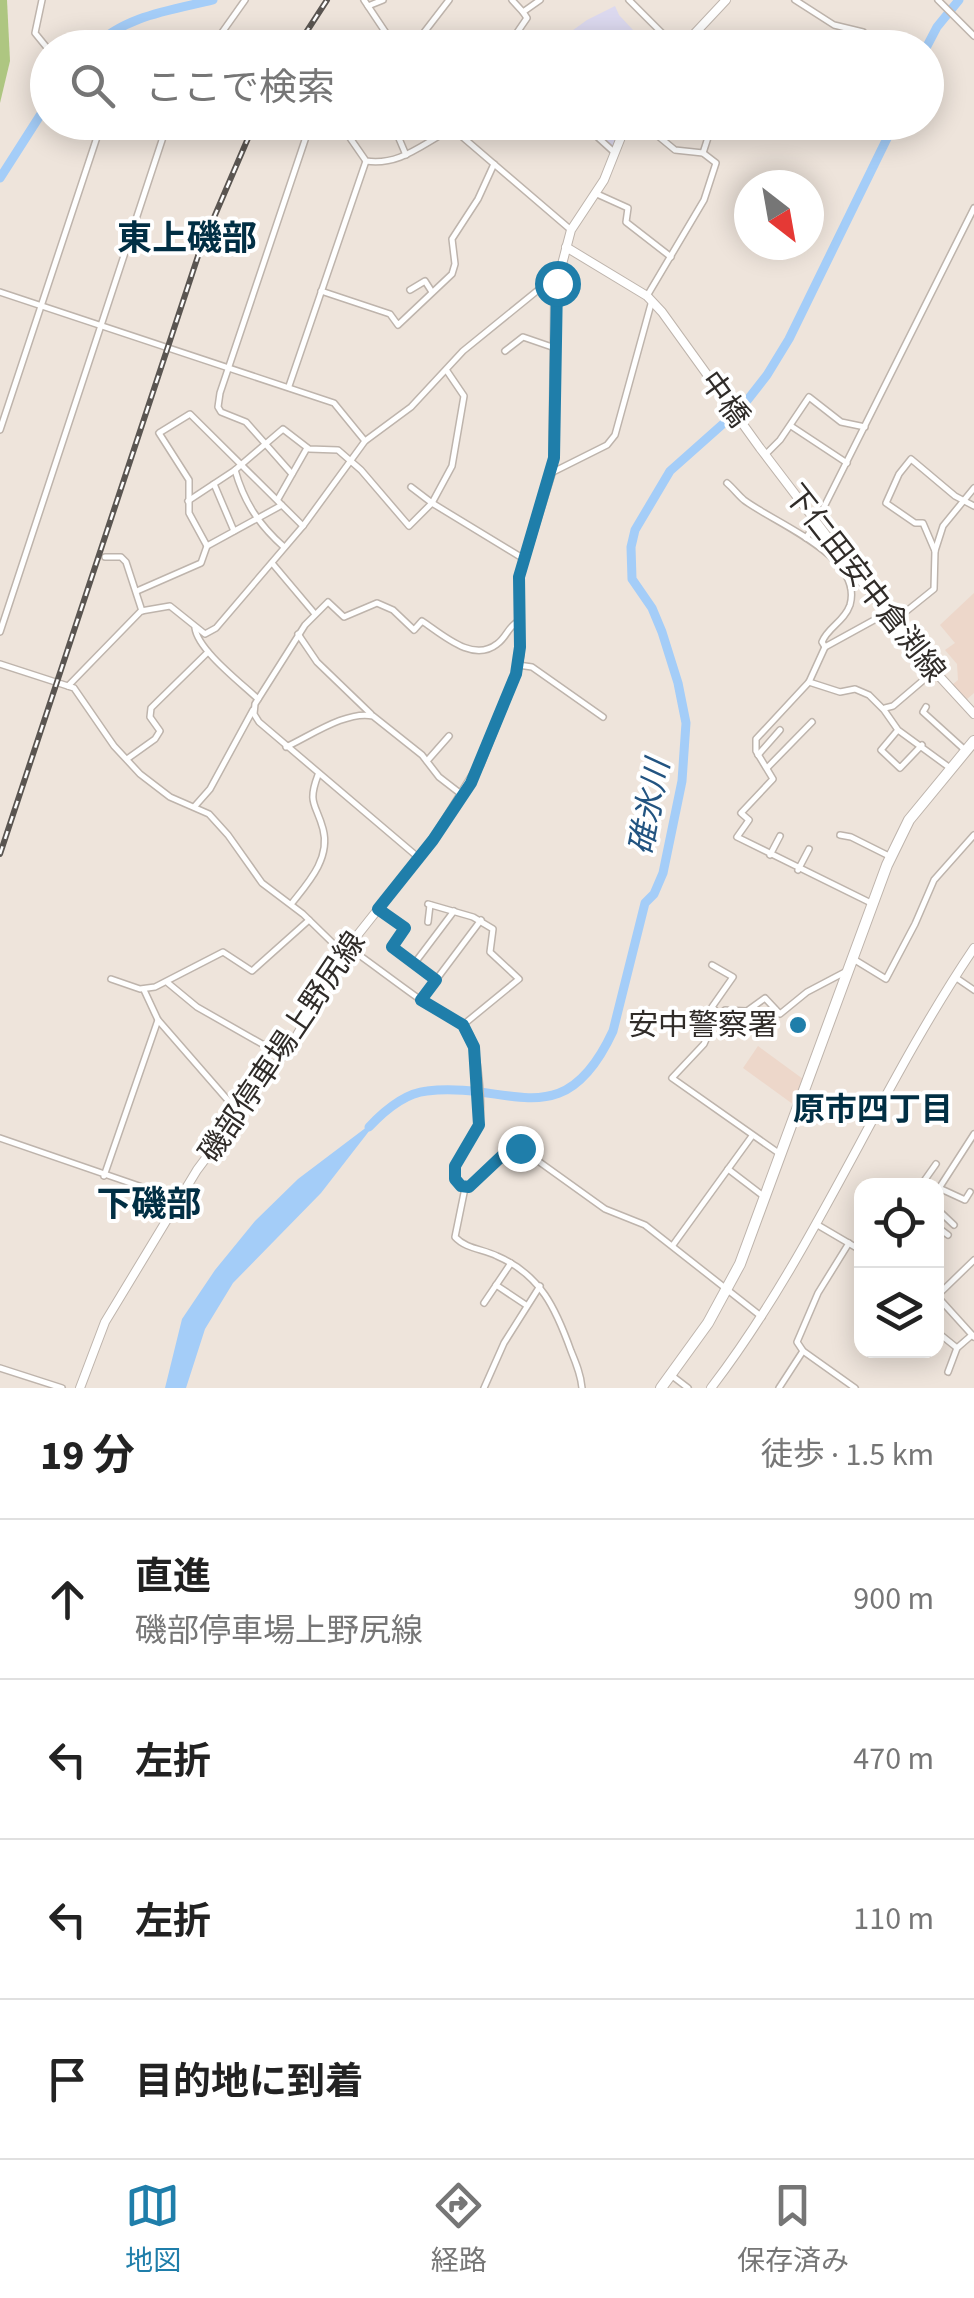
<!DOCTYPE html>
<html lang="ja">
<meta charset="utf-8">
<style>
:root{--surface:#fff;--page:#f6f6f6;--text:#222;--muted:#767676;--line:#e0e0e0;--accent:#1f7eaa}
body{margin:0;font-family:"Source Sans 3","Noto Sans JP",sans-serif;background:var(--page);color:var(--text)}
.controls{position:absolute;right:30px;bottom:30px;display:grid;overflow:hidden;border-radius:20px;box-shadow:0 5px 25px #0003}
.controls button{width:90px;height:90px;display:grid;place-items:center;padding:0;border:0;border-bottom:2px solid var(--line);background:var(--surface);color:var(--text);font:50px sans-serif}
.compass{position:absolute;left:734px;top:170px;width:90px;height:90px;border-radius:50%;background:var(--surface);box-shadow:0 5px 25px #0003;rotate:149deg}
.stop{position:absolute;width:30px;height:30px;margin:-22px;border:8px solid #1f7eaa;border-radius:50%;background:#fff}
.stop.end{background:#1f7eaa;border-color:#fff;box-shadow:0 2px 10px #0008}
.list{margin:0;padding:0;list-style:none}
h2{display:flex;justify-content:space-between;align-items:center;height:130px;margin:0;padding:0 40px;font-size:42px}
h2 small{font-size:32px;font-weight:400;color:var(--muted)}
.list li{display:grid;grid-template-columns:65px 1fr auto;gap:30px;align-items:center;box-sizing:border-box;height:160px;padding:0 40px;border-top:2px solid var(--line)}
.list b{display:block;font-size:38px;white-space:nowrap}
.list p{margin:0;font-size:32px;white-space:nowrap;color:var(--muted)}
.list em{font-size:32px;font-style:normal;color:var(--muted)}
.icon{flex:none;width:55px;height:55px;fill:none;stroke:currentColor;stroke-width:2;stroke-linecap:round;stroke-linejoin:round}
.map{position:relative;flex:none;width:974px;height:1388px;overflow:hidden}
.search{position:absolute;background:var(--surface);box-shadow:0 5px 25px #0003;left:30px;right:30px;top:30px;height:110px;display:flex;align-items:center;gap:25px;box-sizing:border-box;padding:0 35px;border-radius:55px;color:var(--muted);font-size:38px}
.sheet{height:770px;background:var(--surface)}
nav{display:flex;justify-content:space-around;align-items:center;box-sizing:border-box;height:140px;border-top:2px solid var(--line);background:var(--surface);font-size:28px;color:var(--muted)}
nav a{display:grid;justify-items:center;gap:5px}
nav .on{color:var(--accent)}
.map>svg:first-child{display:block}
</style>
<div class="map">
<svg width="974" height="1388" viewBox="0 0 974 1388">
<rect width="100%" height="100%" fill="#eee4db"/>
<g fill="#edd7ca">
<path d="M974,593v100l-8,7 -14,-15 6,-5 -1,-16 -12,-14 10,-7 -15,-18z"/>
<path d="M758,1046l45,33 -9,26 -51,-37z"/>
</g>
<g fill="#dcd9ef">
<path d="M615,6l4,9 14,15v10l-7,7h-91l16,-10 7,4 29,-21z"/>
<path d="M583,123h41l-11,25z"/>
</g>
<path fill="#aec681" d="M0,0h7l3,61 -10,42z"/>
<path fill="#a4cdf8" d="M380,1117l-59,76 -88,90 -28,46 -19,59h-21l17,-69 33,-49 40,-49 43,-42z"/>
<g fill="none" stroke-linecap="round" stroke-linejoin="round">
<g stroke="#a4cdf8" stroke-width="9">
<path d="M93,48c30,-32 79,-38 120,-48"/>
<path d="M926,48l11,-21 22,-27"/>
<path d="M0,178l48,-75"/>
<path d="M369,1127c15,-16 36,-34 58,-36 83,-10 136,48 186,-60l32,-128 9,-9 9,-21 19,-92 4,-58 -8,-40 -16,-51 -10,-24 -20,-29 -1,-32 4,-17 35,-59 72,-64 25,-32 22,-36 106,-217"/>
</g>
<g stroke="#beb4ac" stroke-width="8">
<g id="minor">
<path d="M42,0l-7,33 13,16"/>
<path d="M364,0l24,36 13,12"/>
<path d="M512,0l11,12"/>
<path d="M629,0l48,48"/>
<path d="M795,0l39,25 29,7"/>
<path d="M938,0l36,36"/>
<path d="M368,6l15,-6"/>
<path d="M421,38l10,10"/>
<path d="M211,48l34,-48"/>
<path d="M412,48l37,-48"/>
<path d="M522,48l-8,-11 13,-19 -4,-6 17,-12"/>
<path d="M339,122l27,39c34,5 56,-17 84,-31 10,-5 22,-6 33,-8"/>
<path d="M392,122l14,33"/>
<path d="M445,122l126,108"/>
<path d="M581,122l34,31"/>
<path d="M641,122l34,28 28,3 13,10 -12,37 -57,96"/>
<path d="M703,153l10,-31"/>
<path d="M597,194l31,14 -2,14 45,35"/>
<path d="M410,290l15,-9 7,11"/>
<path d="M321,291l69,23 8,11 54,-51 3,-10 -3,-25 26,-40 16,-35"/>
<path d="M0,292l334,111 31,38"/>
<path d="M505,351l18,-14 32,11"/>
<path d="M289,386l77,-225"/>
<path d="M791,426l56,37"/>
<path d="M0,430l102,-308"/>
<path d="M766,454l14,-14 29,-43 32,25 24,5"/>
<path d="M551,473l56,-28 8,-10 36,-131"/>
<path d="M292,474l-46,-52 -25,-10 -3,-5 2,-14 88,-262 8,-9"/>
<path d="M727,483c6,5 11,12 17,17 30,23 120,56 106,105 -6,17 -22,22 -28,37l3,5 60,-33"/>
<path d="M214,484l20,47"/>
<path d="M411,487l21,16 20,-37 12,-70 -17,-25"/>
<path d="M278,499l29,-51"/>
<path d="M188,501l47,-31"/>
<path d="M282,505l-75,41 -18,-33v-33l-30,-47 31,-19 113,112"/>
<path d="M821,514l29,40 6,1"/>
<path d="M820,515l154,-307"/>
<path d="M806,538l6,-9"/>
<path d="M284,547c-25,-22 -40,-45 -49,-77l48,-41 26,20 29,1 23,20 48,56 23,-23 92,56"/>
<path d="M935,551l-12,-28h-8l-29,-20 13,-29 12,-15 44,37 19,10"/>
<path d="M105,557h16l5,5 16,49"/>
<path d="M272,563l43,51"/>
<path d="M137,591l64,-28 6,-17"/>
<path d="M893,622l41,-33 1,-38 8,-25 31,-38"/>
<path d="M195,628c3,22 45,54 63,71"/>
<path d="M0,632l168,-510"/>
<path d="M298,634l19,28 54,52"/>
<path d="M825,647l-16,35 31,10 15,-3 14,6 15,15 14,20 52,38"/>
<path d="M0,664l74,24 40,58 26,28 30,23 39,17 19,21 34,48 41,31 40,39"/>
<path d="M518,665l14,2 71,50"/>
<path d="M809,682l-53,57v12l17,28 -32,34 8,7 -12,17 136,67"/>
<path d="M68,686l73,-75 29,-5 35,28 11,-6 87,-102 62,-85 46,-34 52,-56 96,-78"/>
<path d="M926,707l-3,5 42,38"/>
<path d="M885,708l8,-2 41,-35"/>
<path d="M897,731l-16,19 19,18 22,-23"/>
<path d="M286,747c24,-11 61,-37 87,-31l49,39 17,22 22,17"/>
<path d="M758,755l22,-25"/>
<path d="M127,759l28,-20 5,-8 -10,-14 1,-9 57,-56"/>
<path d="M427,761l22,-25"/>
<path d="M768,767l44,-45"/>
<path d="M195,806l15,-17 43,-79"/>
<path d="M840,835l11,2 40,20"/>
<path d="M770,855l10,-19"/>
<path d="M419,858l-160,-136 -5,-8 1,-10 50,-79 23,-23 16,15 33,-14 16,7 21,20 8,-9c21,14 51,42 75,23 10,-7 11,-18 22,-23"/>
<path d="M798,870l11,-21"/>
<path d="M292,903c16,-20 39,-45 31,-74 -7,-26 -16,-25 -5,-54"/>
<path d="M428,904l45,13 20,12 -3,23 29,27 -56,46"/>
<path d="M378,909l27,19 -13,19 43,34"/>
<path d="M428,922l2,-17"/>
<path d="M348,947c24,17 46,34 70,51 16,10 41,18 51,35 9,15 14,75 10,92 -6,22 -37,39 -18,61l8,1 37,-35 14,-4 85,61 40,16 117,92"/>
<path d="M855,960l31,19 29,-55 19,-44 40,-45"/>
<path d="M414,964l40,-53"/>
<path d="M712,965l21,12 -21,30 8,8"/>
<path d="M955,977l19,13"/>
<path d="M111,979l29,10 15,-2 68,-35 29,19 57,-51"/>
<path d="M168,983l29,24 86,49"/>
<path d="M144,990l14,30 81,93"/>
<path d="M421,1000l60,-80"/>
<path d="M0,1138l180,62"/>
<path d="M780,1154l-108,-76 32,-34 11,-25 10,-9 22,1 18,-13 15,16 27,-22 38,-20"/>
<path d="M728,1169l34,26"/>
<path d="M104,1176l54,-156"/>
<path d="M933,1186l-9,-5 12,-17"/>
<path d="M465,1188l-10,49c11,12 28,12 42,19 44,19 59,53 74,95 5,12 10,24 11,37"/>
<path d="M939,1188l26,12 5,-8"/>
<path d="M936,1193l38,-59"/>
<path d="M936,1208l18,17"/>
<path d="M816,1224l46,27"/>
<path d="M936,1226l12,9"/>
<path d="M849,1243l-31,50 -21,49 6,9 52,37"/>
<path d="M673,1245l79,-109"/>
<path d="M496,1285l30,20"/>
<path d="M936,1295l38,42"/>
<path d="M938,1295l36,-35"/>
<path d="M484,1303l27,-40"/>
<path d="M936,1331l21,17"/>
<path d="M0,1368l62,20"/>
<path d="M948,1372l9,-24 15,-13"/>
<path d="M671,1375l17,13"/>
<path d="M484,1388l20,-45 36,-57"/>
<path d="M779,1388l24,-37"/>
</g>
</g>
<g stroke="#beb4ac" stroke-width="10">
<g id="major">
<path d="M681,48l45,-48"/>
<path d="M566,247l81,49 15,16 98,136 146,192 68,74"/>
<path d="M80,1388l25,-66 92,-152 96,-128 55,-95 85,-107 47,-76 36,-90 4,-20 -1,-77 34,-110 2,-176 16,-61 33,-50 23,-58"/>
<path d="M711,1388c104,-136 167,-298 263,-440"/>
</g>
</g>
<g stroke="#beb4ac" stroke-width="12">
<path id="highway" d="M661,1388l47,-65 32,-59 147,-399 22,-45 65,-79"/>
</g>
<use href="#minor" stroke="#fff" stroke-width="5"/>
<use href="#major" stroke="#fff" stroke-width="8"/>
<use href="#highway" stroke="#fff" stroke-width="10"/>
<g stroke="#5a5551" stroke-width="6">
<g id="rail">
<path d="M296,48l31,-48"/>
<path d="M0,854l200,-604 55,-128"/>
</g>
</g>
<use href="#rail" stroke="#fff" stroke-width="2.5" stroke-dasharray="8" stroke-linecap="butt"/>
</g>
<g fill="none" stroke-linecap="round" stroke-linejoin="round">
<path stroke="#1f7eaa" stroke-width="12" d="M520,1148l-14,4 -37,35 -8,-1 -6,-7v-13l24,-41 -5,-78 -11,-22 -42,-25 15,-20 -44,-33 13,-19 -27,-19 55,-69 38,-57 45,-109 4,-27 -1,-70 35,-119 3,-175"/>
</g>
<circle fill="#1f7eaa" stroke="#fff" stroke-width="4" cx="798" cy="1025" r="10"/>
<g text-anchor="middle" stroke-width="8" stroke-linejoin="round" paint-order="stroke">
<g font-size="30" fill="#302c29" stroke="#fff">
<text transform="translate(725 399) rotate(54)" y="10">中橋</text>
<text transform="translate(865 583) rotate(52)" y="10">下仁田安中倉渕線</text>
<text transform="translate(282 1047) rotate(-56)" y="10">磯部停車場上野尻線</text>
</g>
<g font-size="30" fill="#302c29" stroke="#fff" text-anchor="end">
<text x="778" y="1035">安中警察署</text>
</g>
<g font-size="32" font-style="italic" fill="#225481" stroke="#fff">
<text transform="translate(649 807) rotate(-79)" y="11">碓氷川</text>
</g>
<g font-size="32" font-weight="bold" fill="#012f44" stroke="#fff">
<text x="873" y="1120">原市四丁目</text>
</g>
<g font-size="35" font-weight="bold" fill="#012f44" stroke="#fff">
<text x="187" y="250">東上磯部</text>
<text x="149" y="1216">下磯部</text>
</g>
</g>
</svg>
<div class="controls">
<button><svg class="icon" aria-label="locate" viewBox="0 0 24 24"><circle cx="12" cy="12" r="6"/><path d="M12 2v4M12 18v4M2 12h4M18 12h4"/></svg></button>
<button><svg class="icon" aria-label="layers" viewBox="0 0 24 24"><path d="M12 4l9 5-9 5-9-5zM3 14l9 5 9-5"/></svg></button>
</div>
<svg class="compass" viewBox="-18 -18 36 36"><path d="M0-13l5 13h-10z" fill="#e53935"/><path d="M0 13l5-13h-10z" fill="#767676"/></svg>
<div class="stop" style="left:557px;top:283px"></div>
<div class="stop end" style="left:520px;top:1148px"></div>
<div class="search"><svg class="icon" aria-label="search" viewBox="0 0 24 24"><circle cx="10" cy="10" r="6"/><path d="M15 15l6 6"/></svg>ここで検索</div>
</div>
<section class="sheet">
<h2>19 分<small>徒歩 · 1.5 km</small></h2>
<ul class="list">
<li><svg class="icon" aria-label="ahead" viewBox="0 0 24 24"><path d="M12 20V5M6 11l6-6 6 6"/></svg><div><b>直進</b><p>磯部停車場上野尻線</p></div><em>900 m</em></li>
<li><svg class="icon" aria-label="left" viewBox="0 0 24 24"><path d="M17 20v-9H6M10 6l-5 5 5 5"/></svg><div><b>左折</b></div><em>470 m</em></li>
<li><svg class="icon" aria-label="left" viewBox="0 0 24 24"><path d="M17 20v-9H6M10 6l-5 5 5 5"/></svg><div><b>左折</b></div><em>110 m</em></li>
<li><svg class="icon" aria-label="arrive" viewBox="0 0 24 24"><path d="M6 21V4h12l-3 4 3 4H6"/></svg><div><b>目的地に到着</b></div></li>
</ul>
</section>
<nav>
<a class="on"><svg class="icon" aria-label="map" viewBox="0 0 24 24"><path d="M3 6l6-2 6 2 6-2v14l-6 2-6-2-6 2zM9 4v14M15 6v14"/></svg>地図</a>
<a><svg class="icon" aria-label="directions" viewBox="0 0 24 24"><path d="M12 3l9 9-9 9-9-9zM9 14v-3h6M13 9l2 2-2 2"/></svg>経路</a>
<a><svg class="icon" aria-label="saved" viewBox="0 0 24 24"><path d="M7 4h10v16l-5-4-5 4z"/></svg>保存済み</a>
</nav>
